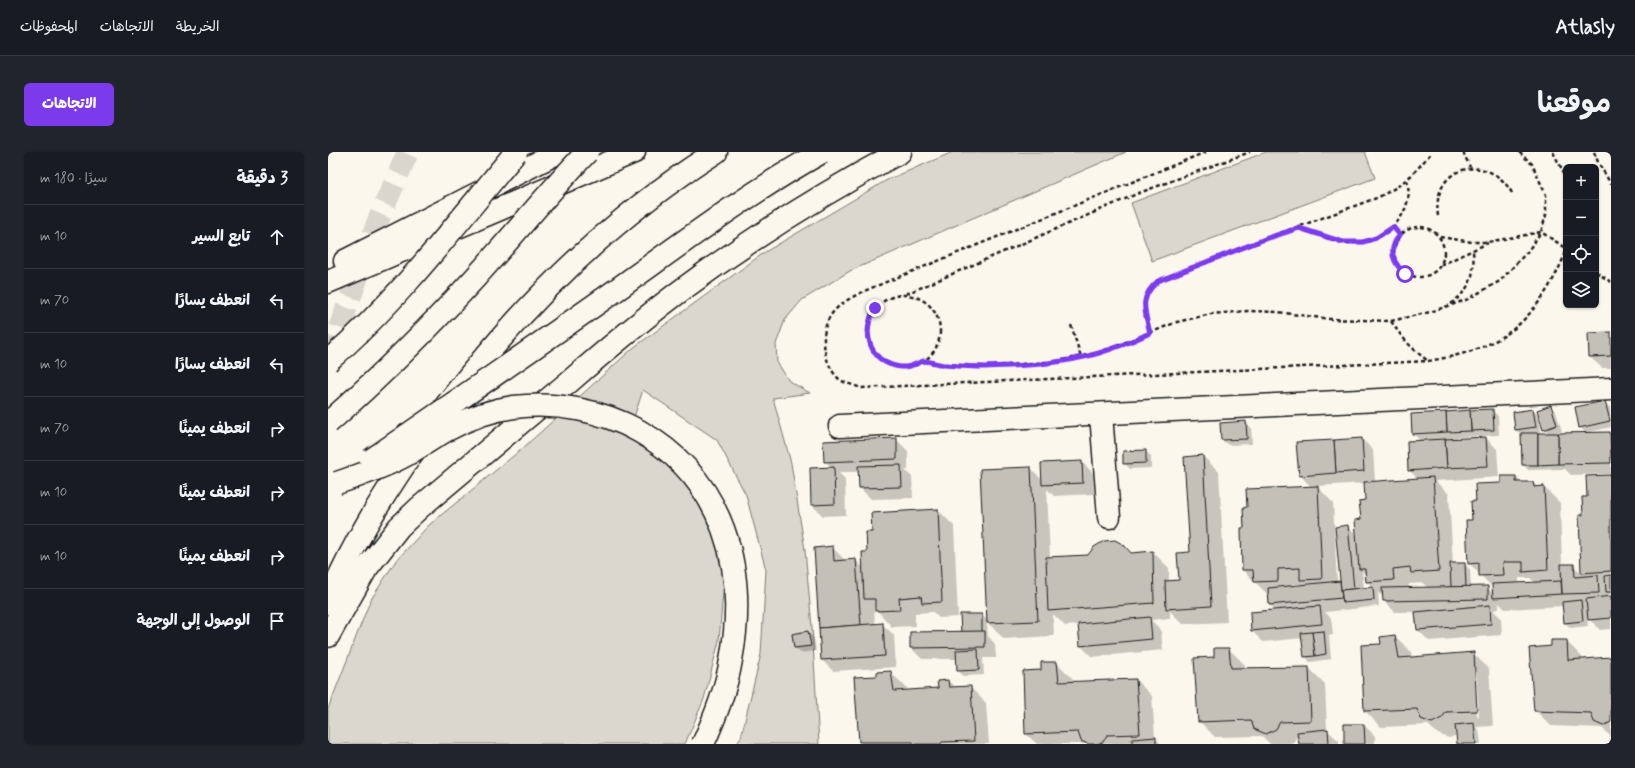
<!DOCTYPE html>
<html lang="ar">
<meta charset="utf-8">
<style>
:root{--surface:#171b24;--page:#20242c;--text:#f1f3f6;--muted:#9ea1a6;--line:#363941;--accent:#7c3aed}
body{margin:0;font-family:Mynerve,"Playpen Sans Arabic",sans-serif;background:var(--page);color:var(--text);direction:rtl}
.controls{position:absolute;right:12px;top:12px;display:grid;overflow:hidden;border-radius:6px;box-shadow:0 1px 3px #0004}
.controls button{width:36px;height:36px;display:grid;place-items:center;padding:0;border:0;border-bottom:1px solid var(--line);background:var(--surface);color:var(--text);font:20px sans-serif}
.stop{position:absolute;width:12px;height:12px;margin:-9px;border:3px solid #7c3aed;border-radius:50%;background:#fff}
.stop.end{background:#7c3aed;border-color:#fff;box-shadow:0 1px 4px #0008}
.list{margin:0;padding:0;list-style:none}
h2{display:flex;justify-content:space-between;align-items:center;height:52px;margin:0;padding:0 16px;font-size:17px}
h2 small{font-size:13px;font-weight:400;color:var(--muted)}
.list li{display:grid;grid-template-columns:26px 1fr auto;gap:12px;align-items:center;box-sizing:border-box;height:64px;padding:0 16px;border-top:1px solid var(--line)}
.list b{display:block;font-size:15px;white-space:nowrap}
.list em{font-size:13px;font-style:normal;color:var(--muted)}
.icon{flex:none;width:22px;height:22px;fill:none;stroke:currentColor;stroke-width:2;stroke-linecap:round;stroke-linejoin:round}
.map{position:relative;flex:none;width:1283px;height:592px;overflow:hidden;direction:ltr;border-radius:6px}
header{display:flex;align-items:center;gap:24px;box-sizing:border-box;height:56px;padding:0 20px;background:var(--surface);border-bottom:1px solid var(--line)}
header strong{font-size:19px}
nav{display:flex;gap:22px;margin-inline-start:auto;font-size:14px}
.intro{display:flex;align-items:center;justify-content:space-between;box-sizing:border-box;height:96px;padding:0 24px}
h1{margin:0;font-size:28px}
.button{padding:10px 18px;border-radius:6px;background:var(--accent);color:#fff;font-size:14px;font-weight:700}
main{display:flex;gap:24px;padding:0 24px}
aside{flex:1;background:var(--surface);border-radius:6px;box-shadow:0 1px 3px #0004}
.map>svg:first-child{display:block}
</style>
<header>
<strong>Atlasly</strong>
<nav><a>الخريطة</a><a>الاتجاهات</a><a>المحفوظات</a></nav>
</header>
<div class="intro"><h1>موقعنا</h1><a class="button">الاتجاهات</a></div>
<main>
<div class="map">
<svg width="1283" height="592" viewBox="0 0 1283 592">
<rect width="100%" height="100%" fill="#fbf7ec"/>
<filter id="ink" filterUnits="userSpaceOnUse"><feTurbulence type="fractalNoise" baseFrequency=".025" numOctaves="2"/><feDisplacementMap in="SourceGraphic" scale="8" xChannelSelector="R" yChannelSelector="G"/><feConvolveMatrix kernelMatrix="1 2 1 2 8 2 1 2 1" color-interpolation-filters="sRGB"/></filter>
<g filter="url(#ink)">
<g fill="#dad7ce" stroke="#7b7a75">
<path d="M625,0h173l-276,119 -48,29 -17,20 -9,24 1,18 12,19 21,12 -37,5 18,65 14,87 7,77 7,117h-82l4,-7 20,-83 5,-84 -20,-75 -29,-55 -74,-50 -13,39 65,59 21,50 8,41 -5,62 -15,58 -19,45h-357v-35l42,-108 25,-39 34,-37 94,-77 110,-100 132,-96 122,-72z"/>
<path d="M938,0h99l10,26 -223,83 -21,-58z"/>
</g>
<g fill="#0003" fill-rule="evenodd">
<path d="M1283,181v35h-9l-12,-11z"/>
<path d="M1277,250l5,6 1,19 -22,5 22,2v40l-40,1 -6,-6 -37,1 -5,-6 -1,-28 -6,-6 -2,-17 19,-3 6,6 2,16 -5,1v1h13l-5,-5 6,-22 6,5 6,19 -8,2h32l-6,-6z"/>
<path d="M1164,258l6,6 1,19 -42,2v3l29,-2 11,11 2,28 -64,4 14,13 4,70h12l5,6 1,17h16l6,6v-5l-24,-25 4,-42 4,-19 25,-18 14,-7 6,6h11l5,4h6l16,16 2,62h11l9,9 -2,-58h4l4,-18 23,-22v119l-2,-1v4l2,-1v32l-11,1 -13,-13 1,9 -17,2 -6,-5 -1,-17 -59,3 -6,-6v6l-6,1 8,8 1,17 -73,6 -11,-11 -2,-18h-21l-11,-11v-4l-6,-4 1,13 -54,6 6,6 2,17 -5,1 1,1 2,22 -21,3 -5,-6 -2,-18 -40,4 -11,-11 24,-20 -6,-6 -1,-9 -26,-26 -1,-41h3l66,-42 -11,-12 62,-36 11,11 2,32 43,-3 -9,-9 13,-28 -9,-8zM1037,331l1,18 -9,35 -9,-10 -7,56h-4l-4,-79 -16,-17zM1034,419l5,5v5l6,7 -9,1zM1191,426h11l6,5 -17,1zM1095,431l5,5 -19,1v-5zM965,432h11v2l-11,1z"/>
<path d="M918,270l5,6 1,16 -24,1 -6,-5z"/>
<path d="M568,287l12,12v19h-3l7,7 1,21 -42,1 -11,-11 -1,-16h-21l7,7 1,36 -23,1 -11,-11 20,-37 -7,-7z"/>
<path d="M817,299l6,5v12l-21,1 -6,-6z"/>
<path d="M875,304l16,16 8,150 -44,2 -13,-13v7l-19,2 10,10 2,20 -71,7 -11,-11 -2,-21 -14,1 -12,-12 1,22 -50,3 -17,-17 1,14 7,8 1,14h-13l1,17 -21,1 -5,-6 -1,-11h-35l-11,-11 51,-15 20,-18 6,6 43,-153 11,12 40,-18 11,11 1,21 -40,2 -7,-7 3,69 103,-6 16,16v13h11l11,-28z"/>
<path d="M610,358l16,16 4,91 -19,1 -6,-6 -18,1v13l-23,1 -18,-20 1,18 7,-1 12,11 2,32 -63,4 -11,-11 -7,-111 18,-1 13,13 10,-1 8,9 9,-36z"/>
<path d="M480,480l6,6 2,13 -15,2 -6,-5z"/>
<path d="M1067,484l16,16 1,6 61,-5 16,16 4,57 -17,1 3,3 2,14h-23l-1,-9 -8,3 -11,-4 -10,-9 -47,2 -16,-16 17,-66zM1146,517h2l3,47h-2z"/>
<path d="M1238,489l16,16v3l29,-2v79l-9,-9 -51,-2 -16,-16 17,-63z"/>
<path d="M901,497l16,16v3h64l16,16 2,46 12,11v3h-39l-1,-6h-3l-4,6h-22l-8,-8 -47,1 -16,-16 16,-63z"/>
<path d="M729,511l16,16v3l63,-2 16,16 3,42 6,6h-124l-11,-10 16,-63z"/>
<path d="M562,520l17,16v3l32,-3 9,-7 7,6h15l16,16 3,41h-127l-2,-2 18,-65z"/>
<path d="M1036,573l11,11v8h-30z"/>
</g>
<g fill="#c3c0b8" stroke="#1c1c1c">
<path d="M1283,180v24l-22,1 -1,-24z"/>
<path d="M1277,249l5,20 -31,7 -4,-21z"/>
<path d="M1223,253l6,20 -14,5 -6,-20z"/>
<path d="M1165,257l1,21 -23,1 -1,-21z"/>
<path d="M1205,257l3,18 -21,3 -2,-18z"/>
<path d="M1142,258l1,21 -24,1 -1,-20z"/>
<path d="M1118,260l1,20 -35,2 -1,-20z"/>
<path d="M918,269l1,18 -26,1 -1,-17z"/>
<path d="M1282,280l1,31 -53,1v-31z"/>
<path d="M1193,281h17v32h-16z"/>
<path d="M1210,281h20v31l-20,1z"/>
<path d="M1158,285l2,29 -41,2 -2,-29z"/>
<path d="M569,286v21l-73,3 -1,-21z"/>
<path d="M1034,286l2,33 -28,2 -2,-33z"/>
<path d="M1117,287l2,29 -39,3 -1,-30z"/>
<path d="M1006,288l2,33 -37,3 -3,-34z"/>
<path d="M818,298v13l-23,1v-13z"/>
<path d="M875,303l8,151 -45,3 -1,-28 14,-1 -2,-27 13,-1 -6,-95z"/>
<path d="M754,309l1,22 -41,2 -1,-22z"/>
<path d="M573,313l1,22 -43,1 -1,-22z"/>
<path d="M506,315l1,37 -24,1 -1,-37z"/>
<path d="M703,315l7,154 -51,2 -7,-154z"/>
<path d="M1283,323v96l-30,2 -2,-58h4l-1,-18h5l-1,-21z"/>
<path d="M1173,324h15v6h17l1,5 10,-1 4,84 -25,2v-10h-20l1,13 -25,1v-13l-11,1 -2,-44h6l-1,-19h5l-1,-17 26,-1z"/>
<path d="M1105,325l6,94 -28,2 -1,-6 -17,2 1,11 -28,2 -1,-13h-6l-4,-49 6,-1 -2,-18 6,-1 -1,-18z"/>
<path d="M990,334l4,93 -22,1v-12l-22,1v12l-24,1 -1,-12h-11l-1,-42h3l-1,-20 4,-1 -1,-18z"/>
<path d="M610,357l4,93 -20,1 -1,-7 -22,2 1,12 -25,1v-12h-11l-2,-47h5l-1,-20h6l-1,-19z"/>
<path d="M1020,373l6,64 -13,1 -6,-63z"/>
<path d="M787,388l9,5 7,8 22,-2 1,52 -106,8 -2,-54 42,-2 6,-8 10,-6z"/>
<path d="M505,394l1,15 22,-2 5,66 -42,3 -5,-80z"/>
<path d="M1122,411h15l1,24h-15z"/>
<path d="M1233,412h13l1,13 23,-2 1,18 -37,1z"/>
<path d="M1283,423v17h-5l-1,-16z"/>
<path d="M1012,429l2,17 -73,7 -1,-17z"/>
<path d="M1233,429l1,13 -69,4 -1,-14z"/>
<path d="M1160,434v13l-105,2 -1,-13z"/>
<path d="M1045,435l1,13 -31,3 -2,-13z"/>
<path d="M1283,444v22l-23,2 -2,-21z"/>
<path d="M1253,448l2,21 -19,2 -2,-21z"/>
<path d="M1162,453l1,19 -74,6 -2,-18z"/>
<path d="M992,454l2,18 -71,7 -1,-19z"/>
<path d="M632,462h22v18h-21z"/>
<path d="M822,465l2,22 -72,7 -2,-22z"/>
<path d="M555,471l2,33 -64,4 -2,-32z"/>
<path d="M480,479l3,15 -17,2 -2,-14z"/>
<path d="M657,479v16l-75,1v-16z"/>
<path d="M996,479l2,23 -11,2 -3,-24z"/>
<path d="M984,480l3,24 -11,1 -3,-24z"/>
<path d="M1067,483l4,23 75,-6 3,59 -31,1 -4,6 -10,5 -11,-4 -4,-10 -53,2 -3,-66 20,-1 -1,-7z"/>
<path d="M1223,488h16l1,20 43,-3v65l-8,4 -9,-4 -3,-9 -57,-2 -5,-63 22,-2z"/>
<path d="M886,496h15l2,20 78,-1 2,54 -31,1 -4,7 -10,5 -12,-5 -3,-9 -53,2 -4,-64 20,-1z"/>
<path d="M650,497l1,21 -22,1 -1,-21z"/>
<path d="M713,510h16l2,20 77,-3 4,55 -33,1 -4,7 -6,2h-9l-7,-3 -3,-9 -53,2 -2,-63 18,-1z"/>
<path d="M563,519l3,20 44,-3 -1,-7 11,-1 1,7 22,-1 3,55 -32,1 -1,2h-27l-1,-2h-54l-5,-65 23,-1v-4z"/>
<path d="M1146,571l2,21h-19l-2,-19z"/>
<path d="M1016,572h20l1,20h-21z"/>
<path d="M1000,577l1,15h-30l-2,-12z"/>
<path d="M828,585v7h-24v-5z"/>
</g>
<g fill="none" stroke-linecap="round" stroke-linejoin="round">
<path stroke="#dad6cd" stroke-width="22" stroke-dasharray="22 11" stroke-linecap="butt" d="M0,207l51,-141 29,-66"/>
<g stroke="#1c1c1c" stroke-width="25">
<g id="minor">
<path d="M773,262l8,103"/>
<path d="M512,274l771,-37"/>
</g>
</g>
<g stroke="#1c1c1c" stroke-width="25">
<path id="secondary" d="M0,484l38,-67 33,-42 20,-19c50,-42 100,-84 150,-126 37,-32 75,-64 114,-93 69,-51 142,-97 217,-137"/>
</g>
<g stroke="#1c1c1c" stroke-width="25">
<g id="trunk">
<path d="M117,255c75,-99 166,-189 271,-255"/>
<path d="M0,451c22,-56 55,-107 89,-157"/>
</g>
</g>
<g stroke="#1c1c1c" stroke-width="25">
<g id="motorway">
<path d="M17,109l214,-109"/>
<path d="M0,130l306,-130"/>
</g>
</g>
<g stroke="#1c1c1c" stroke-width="2.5" stroke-dasharray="4 3" stroke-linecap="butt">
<path d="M878,0l-337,137c-13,6 -29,13 -38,26 -12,17 -8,48 7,63 5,5 16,7 23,10l567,-27c25,-4 51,-10 74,-24 30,-18 51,-53 64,-85"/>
<path d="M1135,0l7,15"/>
<path d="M1225,0l13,25"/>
<path d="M1266,0l4,10 13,22"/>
<path d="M1110,64c-7,-52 51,-64 74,-23"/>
<circle cx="1091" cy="100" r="25"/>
<path d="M1065,75l7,8"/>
<path d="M971,76c14,4 29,11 44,14 27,5 57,-12 64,-39 3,-8 1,-16 0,-24"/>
<path d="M1112,85l32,5h16l53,-10 25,16"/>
<path d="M1113,113l47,-22"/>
<path d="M1268,120l15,10"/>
<path d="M578,142l233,-101 111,-41"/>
<circle cx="576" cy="179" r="36"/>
<path d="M1123,152c20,-16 24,-28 22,-53"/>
<path d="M1063,169c11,17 21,28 37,40"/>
<path d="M743,173l10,32"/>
<path d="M822,181c-5,-22 -12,-35 8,-52l107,-42 114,-42 18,-10 16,-13 19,-22"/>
<path d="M596,209l20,4 41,2 69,-5 45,-9 78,-31 34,-8 37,-3 29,1 53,7 61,2 39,-9 36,-12 34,-19 28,-30 13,-19 5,-17v-20l-14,-31 -13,-12"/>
</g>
<use href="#minor" stroke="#fbf7ec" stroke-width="22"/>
<use href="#secondary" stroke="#fbf7ec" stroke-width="22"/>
<use href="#trunk" stroke="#fbf7ec" stroke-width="22"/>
<use href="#motorway" stroke="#fbf7ec" stroke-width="22"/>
<g stroke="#1c1c1c" stroke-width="25" stroke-linecap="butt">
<g id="trunk-bridge">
<path d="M0,209c71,-61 128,-137 188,-209"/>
<path d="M43,308c83,-57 166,-114 248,-172 66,-47 131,-96 203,-136"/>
<path d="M9,331c24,-8 47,-16 69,-28 14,-8 27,-17 41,-25 20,-11 44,-20 67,-23 43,-5 87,3 125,24 85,48 109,138 92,229 -5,30 -16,57 -28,84"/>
</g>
</g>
<g stroke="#1c1c1c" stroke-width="25" stroke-linecap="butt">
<path id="motorway-bridge" d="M0,271c51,-45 100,-94 146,-144 38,-42 74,-86 113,-127"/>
</g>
<use href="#trunk-bridge" stroke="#fbf7ec" stroke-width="22"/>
<use href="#motorway-bridge" stroke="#fbf7ec" stroke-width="22"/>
</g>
</g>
<g fill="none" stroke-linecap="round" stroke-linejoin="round" filter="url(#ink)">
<path stroke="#7c3aed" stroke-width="5" d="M547,156c-14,25 -6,55 26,59 10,1 16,-5 23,-6 7,0 15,4 21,4 13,1 27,2 40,2 37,-1 78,-3 114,-14 17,-5 34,-12 51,-20 -5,-22 -12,-35 8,-52l107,-42 34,-11 44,14h20l13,-4 17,-11 7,8c-13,14 -7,28 5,39"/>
</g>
</svg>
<div class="controls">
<button>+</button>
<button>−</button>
<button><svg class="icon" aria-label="locate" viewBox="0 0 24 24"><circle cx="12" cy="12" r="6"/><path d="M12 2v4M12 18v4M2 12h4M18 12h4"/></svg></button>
<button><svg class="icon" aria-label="layers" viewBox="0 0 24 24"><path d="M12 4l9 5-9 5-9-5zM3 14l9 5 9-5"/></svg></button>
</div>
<div class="stop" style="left:1077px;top:122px"></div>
<div class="stop end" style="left:547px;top:156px"></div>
</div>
<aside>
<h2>3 دقيقة<small>سيرًا · 180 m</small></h2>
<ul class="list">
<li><svg class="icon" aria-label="ahead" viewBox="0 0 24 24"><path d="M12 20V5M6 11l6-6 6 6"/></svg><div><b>تابع السير</b></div><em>10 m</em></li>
<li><svg class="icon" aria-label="left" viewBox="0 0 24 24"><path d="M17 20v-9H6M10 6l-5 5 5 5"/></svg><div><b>انعطف يسارًا</b></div><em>70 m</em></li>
<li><svg class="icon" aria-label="left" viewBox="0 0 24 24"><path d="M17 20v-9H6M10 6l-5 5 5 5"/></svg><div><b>انعطف يسارًا</b></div><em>10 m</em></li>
<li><svg class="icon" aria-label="right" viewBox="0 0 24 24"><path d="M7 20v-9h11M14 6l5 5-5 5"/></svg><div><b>انعطف يمينًا</b></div><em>70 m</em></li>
<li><svg class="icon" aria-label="right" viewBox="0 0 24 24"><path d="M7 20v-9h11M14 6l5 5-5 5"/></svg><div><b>انعطف يمينًا</b></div><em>10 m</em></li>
<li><svg class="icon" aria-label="right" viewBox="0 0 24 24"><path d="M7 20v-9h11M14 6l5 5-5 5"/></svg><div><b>انعطف يمينًا</b></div><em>10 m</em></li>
<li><svg class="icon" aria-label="arrive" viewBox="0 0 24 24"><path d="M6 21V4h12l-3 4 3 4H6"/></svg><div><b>الوصول إلى الوجهة</b></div></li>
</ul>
</aside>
</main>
